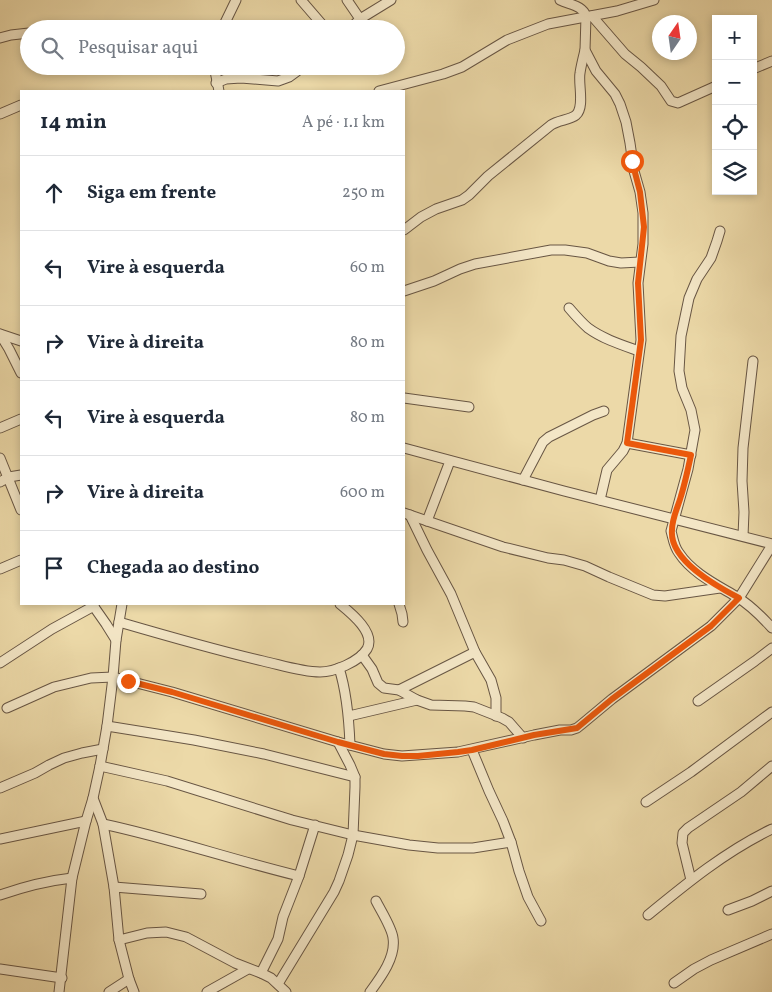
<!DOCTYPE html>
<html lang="pt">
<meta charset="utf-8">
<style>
:root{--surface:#fff;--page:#f6f6f7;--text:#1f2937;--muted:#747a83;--line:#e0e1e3}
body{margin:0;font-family:Vollkorn,serif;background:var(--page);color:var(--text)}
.controls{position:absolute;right:15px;top:15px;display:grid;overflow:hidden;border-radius:0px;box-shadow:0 2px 8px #0003}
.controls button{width:45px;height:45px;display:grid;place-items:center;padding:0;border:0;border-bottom:1px solid var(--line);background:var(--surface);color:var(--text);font:25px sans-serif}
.compass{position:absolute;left:652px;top:15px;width:45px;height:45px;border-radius:50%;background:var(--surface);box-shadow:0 2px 8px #0003;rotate:13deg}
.stop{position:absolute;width:15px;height:15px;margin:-11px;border:4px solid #ea580c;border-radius:50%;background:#fff}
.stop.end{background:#ea580c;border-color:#fff;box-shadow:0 1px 5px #0008}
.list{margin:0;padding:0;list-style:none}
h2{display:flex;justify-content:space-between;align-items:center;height:65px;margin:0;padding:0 20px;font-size:21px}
h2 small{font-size:16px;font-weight:400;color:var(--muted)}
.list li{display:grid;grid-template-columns:32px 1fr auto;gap:15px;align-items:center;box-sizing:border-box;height:75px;padding:0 20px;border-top:1px solid var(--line)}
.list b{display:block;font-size:19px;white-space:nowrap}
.list em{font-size:16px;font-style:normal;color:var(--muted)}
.icon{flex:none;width:28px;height:28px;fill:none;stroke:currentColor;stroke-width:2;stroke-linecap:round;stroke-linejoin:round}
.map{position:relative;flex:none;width:772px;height:992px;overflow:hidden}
.search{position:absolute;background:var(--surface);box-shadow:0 2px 8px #0003;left:20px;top:20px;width:385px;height:55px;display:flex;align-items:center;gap:12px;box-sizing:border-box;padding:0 18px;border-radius:28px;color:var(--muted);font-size:19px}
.panel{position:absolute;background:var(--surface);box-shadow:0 2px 8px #0003;left:20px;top:90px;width:385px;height:515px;border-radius:0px}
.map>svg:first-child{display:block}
</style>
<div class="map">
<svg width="772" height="992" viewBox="0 0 772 992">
<rect width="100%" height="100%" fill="#ecd9a8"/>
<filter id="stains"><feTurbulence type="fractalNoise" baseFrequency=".004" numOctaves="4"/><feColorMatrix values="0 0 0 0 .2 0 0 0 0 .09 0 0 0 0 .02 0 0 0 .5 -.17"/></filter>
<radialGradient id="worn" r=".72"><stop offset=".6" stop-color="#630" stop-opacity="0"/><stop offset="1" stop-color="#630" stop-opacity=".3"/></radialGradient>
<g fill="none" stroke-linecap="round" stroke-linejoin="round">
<g stroke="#685644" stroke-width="11">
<g id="minor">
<path d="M301,0l25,29"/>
<path d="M347,0l13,19"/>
<path d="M560,0c10,5 22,5 26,16l-1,34 11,21 19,23 5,10 6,18 4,21 4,28 6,21 3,21v31l-5,39 3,57 -14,103 -4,8 -16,19 -7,30"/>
<path d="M592,16l33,38 16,13 20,19 10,15 7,2 38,-17"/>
<path d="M222,29l14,-29"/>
<path d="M350,29l10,-10 31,-19"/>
<path d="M0,38l11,-3 18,-2"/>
<path d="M214,66l5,25"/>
<path d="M753,69l19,-8"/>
<path d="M216,83l10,-4 15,-1 37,3 11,-4 15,-11"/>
<path d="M379,91l64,-17 19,-7 45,-27 41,-16 69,-13 37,-11"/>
<path d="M0,114l21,-9"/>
<path d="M404,230l17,-13 15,-8 26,-9 7,-5 19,-19 63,-51c7,-5 19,-5 25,-10 9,-8 2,-31 4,-42 1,-7 3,-15 5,-23"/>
<path d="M720,231l-3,10 -6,17 -14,21 -8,19 -8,38 -2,35 3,17 9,22 4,20 -7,39 -17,62c2,7 3,16 8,22 13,20 38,32 58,44 13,8 25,20 35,31"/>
<path d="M404,291l30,-10 26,-12 15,-5 76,-14h14l22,3 22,8 12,2 19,-1"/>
<path d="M569,308c6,7 12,14 19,20 15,11 34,17 51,23"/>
<path d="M0,334l9,15 12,24"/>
<path d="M0,334l21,7"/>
<path d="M404,398l65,9"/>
<path d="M0,428l21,-9"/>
<path d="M627,443l64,12"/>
<path d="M404,448l160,43 208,53"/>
<path d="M0,458l21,52"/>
<path d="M523,480l20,-38 6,-5 44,-22 11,-4"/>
<path d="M0,482l9,-5 12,-2"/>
<path d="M404,513l99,34 45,11 16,2 21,6 24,11 44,18 12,1 55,-8"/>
<path d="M410,515l17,35 24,44 24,58 16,28 5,18v18"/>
<path d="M427,521l23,-60"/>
<path d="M743,536l1,-24 -2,-31 1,-33 10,-87"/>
<path d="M0,569l21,-9"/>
<path d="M92,604l14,20 10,16"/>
<path d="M122,604l-6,36 -3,37 -6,49 -7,40 -7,32 10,26 11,63 5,53 10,39 5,13"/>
<path d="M399,604l3,10 1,8"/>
<path d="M119,622c48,14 96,28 144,39 18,4 38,11 57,11 14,0 39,-10 47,-23 9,-16 -16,-36 -27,-45"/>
<path d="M362,655l10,14 6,14 6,5 15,2 18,10 14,5 34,1 9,1 28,11 7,4 14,16"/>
<path d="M0,663l52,-34 42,-23"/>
<path d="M339,668c8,25 10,51 11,77"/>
<path d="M399,690l76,-38"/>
<path d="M698,701l57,-40 17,-13"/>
<path d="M7,708l47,-21 37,-9 22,-1 59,15 166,50 46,12 18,2 56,-4 76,-17 26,-5h11l6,-2 5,-4 30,-25 99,-73 28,-28 33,-53"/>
<path d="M349,716l68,-16"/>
<path d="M107,726l87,14 70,14 91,23"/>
<path d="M472,750l17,41 14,30 8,21 8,29 9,26 13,24"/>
<path d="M100,766l67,15 125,39 61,15 56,10 29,3h35l38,-6"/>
<path d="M0,788l35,-15 14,-8 15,-7 18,-5 21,-4"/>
<path d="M646,802l45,-30 81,-60"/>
<path d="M103,824c66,14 130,36 196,52"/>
<path d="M0,839l86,-18"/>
<path d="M691,880l-9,-37 1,-10 5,-5 53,-36 31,-26"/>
<path d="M114,887l87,7"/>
<path d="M0,895c26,-9 45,-14 72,-17"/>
<path d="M728,910l24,-9 20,-10"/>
<path d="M648,915c39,-32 78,-64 124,-86"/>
<path d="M119,940l28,-7 19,-1 20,5 49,26 26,10 10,5 15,14"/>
<path d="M0,969l62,9"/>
<path d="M261,973l17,-34 5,-22 16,-41 16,-51"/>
<path d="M674,983l20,-14 17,-9 61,-26"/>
<path d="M278,984l56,-92 5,-11 9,-26 5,-20 2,-48v-10l-5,-12 -12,-23"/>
<path d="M59,992l13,-114 14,-57 7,-23"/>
<path d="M109,992l20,-13"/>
<path d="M207,992l41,-23"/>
<path d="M370,992c11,-15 26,-35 23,-54 -1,-10 -12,-27 -17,-37"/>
</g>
</g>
<use href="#minor" stroke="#f3e6c6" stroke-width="9"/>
</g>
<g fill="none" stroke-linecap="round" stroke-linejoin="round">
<path stroke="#ea580c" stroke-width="6" d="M128,681l44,11 166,50 46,12 18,2h16l40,-4 14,-2 62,-15 43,-7 35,-29 99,-73 28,-28c-23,-12 -70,-38 -67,-68 0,-12 6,-23 9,-34 4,-13 7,-27 10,-41l-64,-12 14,-103 -3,-57 6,-56 -4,-35 -8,-31"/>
</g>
<rect width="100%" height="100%" filter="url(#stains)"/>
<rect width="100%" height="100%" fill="url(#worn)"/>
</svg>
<div class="controls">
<button>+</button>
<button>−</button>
<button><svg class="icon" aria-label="locate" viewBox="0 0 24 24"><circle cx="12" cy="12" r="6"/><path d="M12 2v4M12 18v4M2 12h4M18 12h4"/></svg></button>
<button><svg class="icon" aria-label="layers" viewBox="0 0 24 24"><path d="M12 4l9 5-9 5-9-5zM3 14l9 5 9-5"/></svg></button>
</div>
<svg class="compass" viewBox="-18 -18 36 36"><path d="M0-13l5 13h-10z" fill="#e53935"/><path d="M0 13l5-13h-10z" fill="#747a83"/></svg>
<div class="stop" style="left:632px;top:161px"></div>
<div class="stop end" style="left:128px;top:681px"></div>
<div class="search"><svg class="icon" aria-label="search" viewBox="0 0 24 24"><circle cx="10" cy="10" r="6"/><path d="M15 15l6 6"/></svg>Pesquisar aqui</div>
<section class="panel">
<h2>14 min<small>A pé · 1.1 km</small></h2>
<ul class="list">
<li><svg class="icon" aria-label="ahead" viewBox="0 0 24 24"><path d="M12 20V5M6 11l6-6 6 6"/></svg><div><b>Siga em frente</b></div><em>250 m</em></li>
<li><svg class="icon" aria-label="left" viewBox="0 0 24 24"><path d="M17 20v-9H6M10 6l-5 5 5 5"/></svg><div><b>Vire à esquerda</b></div><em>60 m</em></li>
<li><svg class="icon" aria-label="right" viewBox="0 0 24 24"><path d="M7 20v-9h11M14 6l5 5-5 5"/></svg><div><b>Vire à direita</b></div><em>80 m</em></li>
<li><svg class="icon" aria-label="left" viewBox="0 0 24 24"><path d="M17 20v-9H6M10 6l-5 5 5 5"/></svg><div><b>Vire à esquerda</b></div><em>80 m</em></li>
<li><svg class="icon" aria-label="right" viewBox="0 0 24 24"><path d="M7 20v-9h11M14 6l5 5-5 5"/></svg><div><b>Vire à direita</b></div><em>600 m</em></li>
<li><svg class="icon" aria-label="arrive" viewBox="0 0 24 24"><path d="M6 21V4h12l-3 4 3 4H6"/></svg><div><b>Chegada ao destino</b></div></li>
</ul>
</section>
</div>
